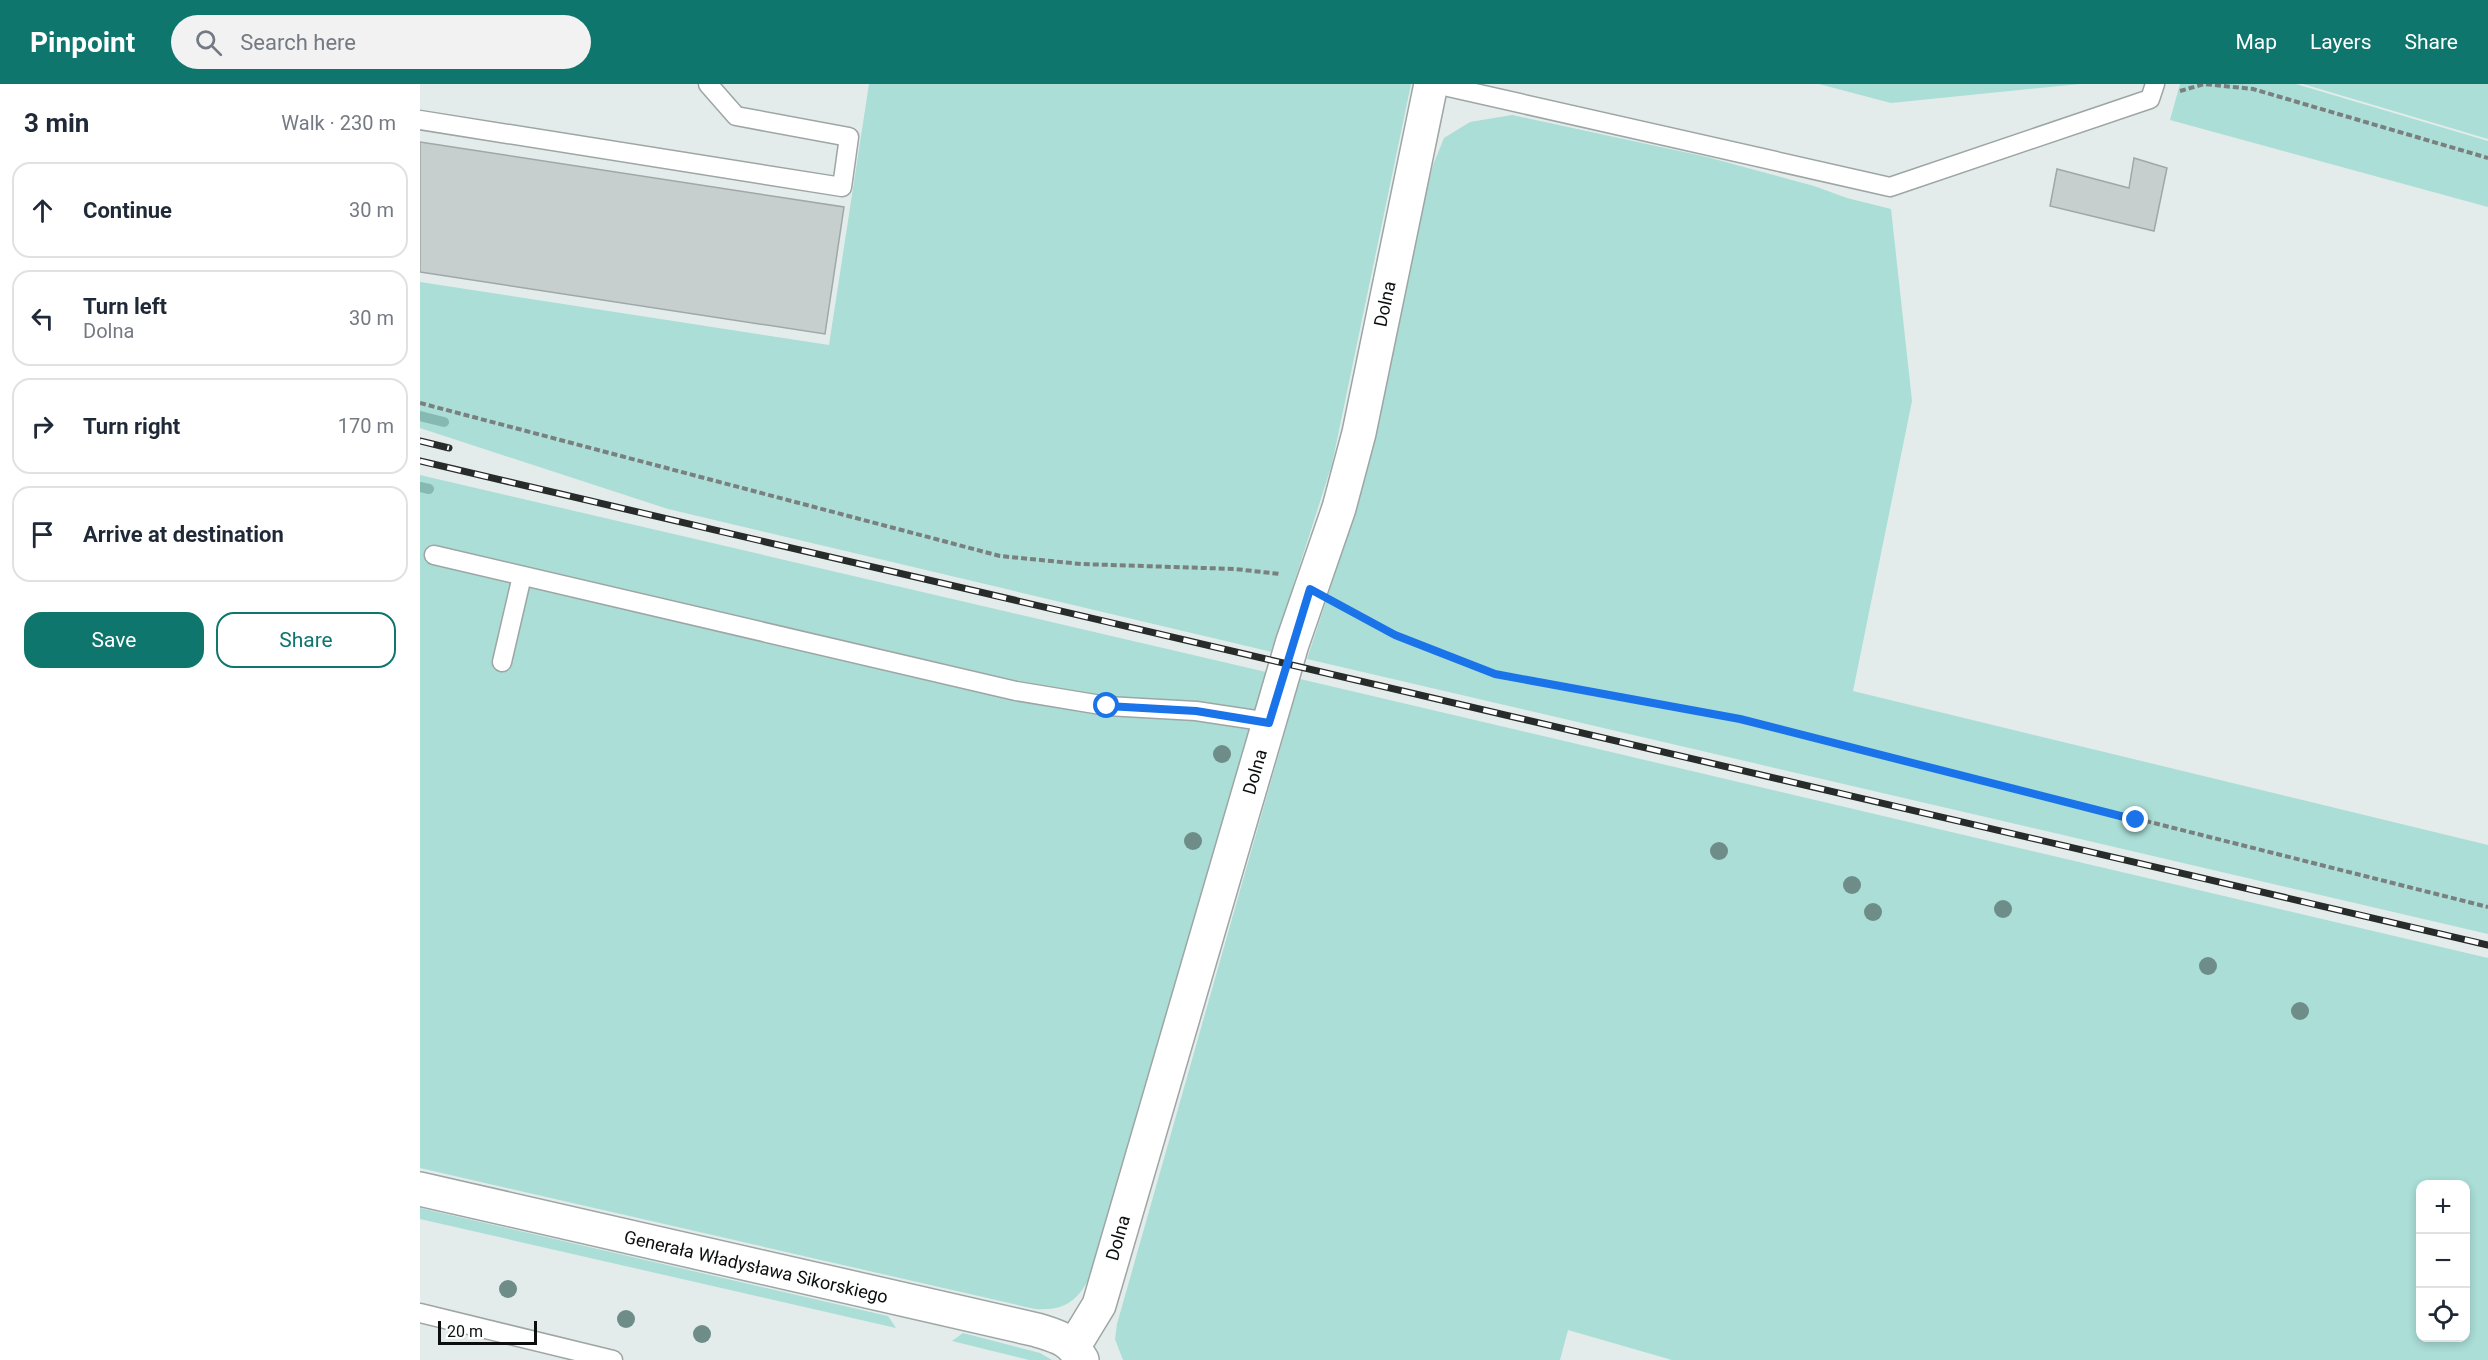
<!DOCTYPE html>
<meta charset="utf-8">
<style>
:root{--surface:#fff;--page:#f2f2f3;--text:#1f2937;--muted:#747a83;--line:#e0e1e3;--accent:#0f766e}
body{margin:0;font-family:Roboto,sans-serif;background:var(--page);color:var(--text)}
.controls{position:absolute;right:18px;bottom:18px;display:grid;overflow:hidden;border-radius:12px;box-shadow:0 3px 9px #0003}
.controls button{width:54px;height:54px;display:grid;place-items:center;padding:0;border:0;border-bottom:2px solid var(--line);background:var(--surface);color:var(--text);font:30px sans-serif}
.scale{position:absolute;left:18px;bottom:15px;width:99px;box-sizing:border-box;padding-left:6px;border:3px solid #0c0f0e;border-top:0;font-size:16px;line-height:21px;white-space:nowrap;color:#0c0f0e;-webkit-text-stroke:4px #fff;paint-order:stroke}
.stop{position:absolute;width:18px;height:18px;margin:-14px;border:4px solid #1a73e8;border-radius:50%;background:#fff}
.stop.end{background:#1a73e8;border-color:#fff;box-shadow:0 2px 6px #0008}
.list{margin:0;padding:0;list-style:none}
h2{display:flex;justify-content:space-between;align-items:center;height:78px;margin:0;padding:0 24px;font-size:26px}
h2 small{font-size:20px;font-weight:400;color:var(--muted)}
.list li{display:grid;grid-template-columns:39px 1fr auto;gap:18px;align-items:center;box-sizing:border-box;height:96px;margin:0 12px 12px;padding:0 12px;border:2px solid var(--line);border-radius:18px}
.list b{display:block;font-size:22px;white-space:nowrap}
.list p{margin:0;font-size:20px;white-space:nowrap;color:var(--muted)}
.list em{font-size:20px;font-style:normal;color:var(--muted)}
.actions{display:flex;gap:12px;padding:18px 24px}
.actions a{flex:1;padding:14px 0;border:2px solid var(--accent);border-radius:18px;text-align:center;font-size:21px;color:var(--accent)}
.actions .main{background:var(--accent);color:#fff}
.icon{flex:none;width:33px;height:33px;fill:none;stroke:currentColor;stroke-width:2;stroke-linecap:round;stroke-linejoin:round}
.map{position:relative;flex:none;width:2068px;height:1276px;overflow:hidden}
header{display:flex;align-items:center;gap:36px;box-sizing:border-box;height:84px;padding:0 30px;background:var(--accent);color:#fff}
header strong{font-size:28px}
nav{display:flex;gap:33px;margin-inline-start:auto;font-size:21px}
.search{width:420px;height:54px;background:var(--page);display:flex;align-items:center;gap:15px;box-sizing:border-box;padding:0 21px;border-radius:33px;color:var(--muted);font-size:22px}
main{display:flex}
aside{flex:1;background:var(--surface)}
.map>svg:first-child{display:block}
</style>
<header>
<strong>Pinpoint</strong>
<div class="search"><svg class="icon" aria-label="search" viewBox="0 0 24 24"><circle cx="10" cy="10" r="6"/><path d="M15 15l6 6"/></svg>Search here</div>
<nav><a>Map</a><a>Layers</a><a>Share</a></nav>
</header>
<main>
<aside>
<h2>3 min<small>Walk · 230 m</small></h2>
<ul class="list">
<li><svg class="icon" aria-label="ahead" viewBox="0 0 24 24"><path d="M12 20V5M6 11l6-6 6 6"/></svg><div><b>Continue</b></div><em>30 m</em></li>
<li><svg class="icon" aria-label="left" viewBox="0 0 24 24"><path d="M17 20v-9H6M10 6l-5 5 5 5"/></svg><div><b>Turn left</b><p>Dolna</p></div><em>30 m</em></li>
<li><svg class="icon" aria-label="right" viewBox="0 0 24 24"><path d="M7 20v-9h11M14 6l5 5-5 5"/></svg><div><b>Turn right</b></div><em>170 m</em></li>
<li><svg class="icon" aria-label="arrive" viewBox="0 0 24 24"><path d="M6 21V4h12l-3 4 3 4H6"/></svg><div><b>Arrive at destination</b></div></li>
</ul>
<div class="actions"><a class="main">Save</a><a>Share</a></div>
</aside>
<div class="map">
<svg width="2068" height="1276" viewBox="0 0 2068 1276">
<rect width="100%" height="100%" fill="#e3ecea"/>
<g fill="#aaded7" fill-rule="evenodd">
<path d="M449,0h542l-79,380 -60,188 -604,-143 -248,-81v-146l409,63z"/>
<path d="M1399,0h261l-189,19z"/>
<path d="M1760,0h116l192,57v66l-318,-87z"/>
<path d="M1883,0h185v55z"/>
<path d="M1092,31l195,42 107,29 33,12 44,11 21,192 -59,290 635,154v89l-1181,-275 47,-143 20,-75 40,-202 19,-74 11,-27 26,-16z"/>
<path d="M0,391l846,197 -173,599c-14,28 -25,40 -58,38l-615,-141z"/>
<path d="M880,595l1188,279v402h-816l-104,-30 -8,30h-437l-8,-21 2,-15zM2000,1100h46v154h-46z"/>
<path d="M0,1124l468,108 8,12 -476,-109z"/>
<path d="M543,1249l77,20 12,7h-23l-77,-19z"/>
</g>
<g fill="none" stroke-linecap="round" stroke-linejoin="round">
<g stroke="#85b9b2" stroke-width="10">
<path d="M0,332l24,6"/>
<path d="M0,403l9,2"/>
</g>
</g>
<g fill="#c6cfce" stroke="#9fa8a6" stroke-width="1.5">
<path d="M0,58l424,65 -19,127 -405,-62z"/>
<path d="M1714,74l33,10 -13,63 -104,-25 7,-37 72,19z"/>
</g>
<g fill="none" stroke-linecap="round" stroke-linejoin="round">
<g stroke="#9da6a4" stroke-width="21">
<g id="lane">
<path d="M1015,0l455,103 260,-88 5,-15"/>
<path d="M0,36l422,67 7,-50 -113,-21 -28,-32"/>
<path d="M14,471l582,136 91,15 89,5 73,11"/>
<path d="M82,578l20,-86"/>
<path d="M0,1229l193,47"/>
</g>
</g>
<g stroke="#9da6a4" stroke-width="36">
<g id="street">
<path d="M0,1105l617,141c22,7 33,9 45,30"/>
<path d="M654,1262l25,-41 193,-661 47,-136 20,-75 72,-349"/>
</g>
</g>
<g stroke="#7a807f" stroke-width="4" stroke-dasharray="6 3" stroke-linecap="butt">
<path d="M1760,7l24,-7 49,5 235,69"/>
<path d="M0,319l580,153 81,8 154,5 45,5"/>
<path d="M920,521l55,30 100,39 245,45 748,188"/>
</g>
<use href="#lane" stroke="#fff" stroke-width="18"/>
<use href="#street" stroke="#fff" stroke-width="33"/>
<g stroke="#272b2a" stroke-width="7">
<g id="rail">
<path d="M0,357l29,7"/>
<path d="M0,377l2068,484"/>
</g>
</g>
<use href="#rail" stroke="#fff" stroke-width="4.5" stroke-dasharray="14" stroke-linecap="butt"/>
</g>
<g fill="#6e8d89">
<circle cx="802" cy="670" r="9"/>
<circle cx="773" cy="757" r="9"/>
<circle cx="1299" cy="767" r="9"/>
<circle cx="1432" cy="801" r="9"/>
<circle cx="1583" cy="825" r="9"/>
<circle cx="1453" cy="828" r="9"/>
<circle cx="1788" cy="882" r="9"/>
<circle cx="1880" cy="927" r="9"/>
<circle cx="88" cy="1205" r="9"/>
<circle cx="206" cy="1235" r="9"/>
<circle cx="282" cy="1250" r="9"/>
</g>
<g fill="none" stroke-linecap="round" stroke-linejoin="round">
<path stroke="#1a73e8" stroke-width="8" d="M687,622l89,5 73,12 41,-134 85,46 100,39 245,45 396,101"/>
</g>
<g text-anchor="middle" stroke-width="5" stroke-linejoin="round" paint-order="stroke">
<g font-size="18" fill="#0c0f0e" stroke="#fff">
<text transform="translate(965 220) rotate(-78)" y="6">Dolna</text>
<text transform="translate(835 688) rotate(-74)" y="6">Dolna</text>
<text transform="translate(698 1154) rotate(-74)" y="6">Dolna</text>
<text transform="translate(336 1183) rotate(13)" y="6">Generała Władysława Sikorskiego</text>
</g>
</g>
</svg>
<div class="controls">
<button>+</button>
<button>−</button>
<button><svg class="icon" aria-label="locate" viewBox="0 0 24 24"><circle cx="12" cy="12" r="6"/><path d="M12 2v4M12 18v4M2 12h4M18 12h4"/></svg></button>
</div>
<div class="scale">20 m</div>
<div class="stop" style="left:687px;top:622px"></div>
<div class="stop end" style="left:1716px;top:736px"></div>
</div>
</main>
